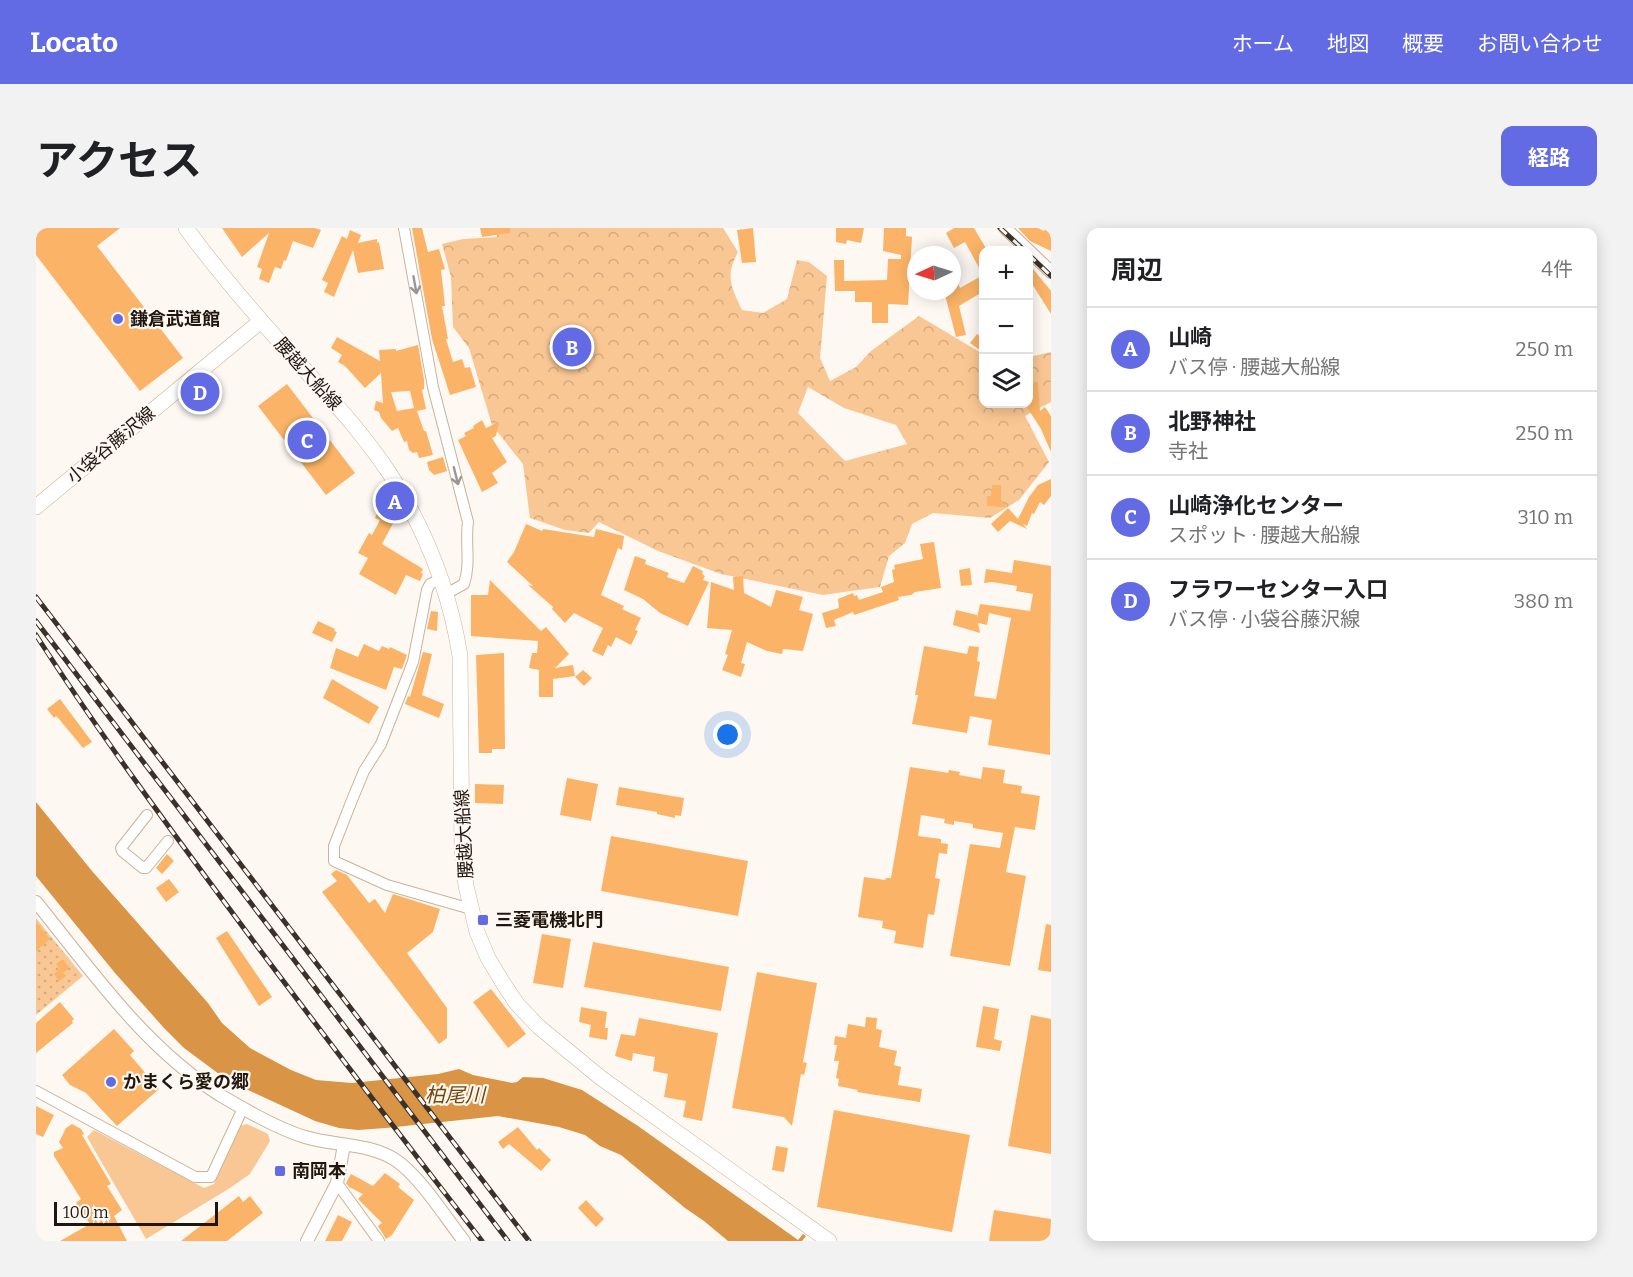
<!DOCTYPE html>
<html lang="ja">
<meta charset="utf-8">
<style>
:root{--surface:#fff;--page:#f2f2f2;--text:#202124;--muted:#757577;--line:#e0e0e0;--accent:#636be4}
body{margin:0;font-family:Bitter,"Noto Sans JP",serif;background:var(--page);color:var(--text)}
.controls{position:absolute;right:18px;top:18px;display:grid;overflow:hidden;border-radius:12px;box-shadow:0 3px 15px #0003}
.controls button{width:54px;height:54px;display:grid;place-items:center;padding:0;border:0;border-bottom:2px solid var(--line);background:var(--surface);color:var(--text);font:30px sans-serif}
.compass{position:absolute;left:871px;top:18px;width:54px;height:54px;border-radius:50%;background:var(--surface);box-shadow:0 3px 15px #0003;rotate:266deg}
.scale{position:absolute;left:18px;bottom:15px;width:164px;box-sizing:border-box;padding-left:6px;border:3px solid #20160d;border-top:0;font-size:16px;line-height:21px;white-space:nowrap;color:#20160d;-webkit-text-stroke:4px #fdf8f2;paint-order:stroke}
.you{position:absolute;left:692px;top:507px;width:21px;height:21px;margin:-15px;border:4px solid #fff;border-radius:50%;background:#1a73e8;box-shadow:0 0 0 9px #1a73e833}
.badge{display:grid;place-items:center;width:39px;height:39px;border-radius:50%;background:var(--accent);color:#fff;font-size:20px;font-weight:700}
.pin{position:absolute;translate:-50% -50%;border:3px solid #fff;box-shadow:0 2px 6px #0006}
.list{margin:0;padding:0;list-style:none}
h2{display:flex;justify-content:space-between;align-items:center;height:78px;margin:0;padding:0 24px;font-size:26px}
h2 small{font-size:20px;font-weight:400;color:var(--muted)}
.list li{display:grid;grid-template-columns:39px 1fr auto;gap:18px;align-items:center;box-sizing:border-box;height:84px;padding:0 24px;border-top:2px solid var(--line)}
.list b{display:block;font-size:22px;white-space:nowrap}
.list p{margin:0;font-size:20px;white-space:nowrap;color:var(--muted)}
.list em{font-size:20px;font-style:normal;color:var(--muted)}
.icon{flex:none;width:33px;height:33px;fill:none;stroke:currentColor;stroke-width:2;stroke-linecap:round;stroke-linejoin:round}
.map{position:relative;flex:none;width:1015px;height:1013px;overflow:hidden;border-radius:12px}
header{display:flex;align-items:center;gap:36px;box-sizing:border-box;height:84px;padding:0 30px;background:var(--accent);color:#fff}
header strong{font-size:28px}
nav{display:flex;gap:33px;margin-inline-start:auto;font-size:21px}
.intro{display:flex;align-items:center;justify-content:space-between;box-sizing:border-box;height:144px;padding:0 36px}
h1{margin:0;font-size:42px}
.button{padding:15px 27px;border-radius:12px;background:var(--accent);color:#fff;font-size:21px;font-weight:700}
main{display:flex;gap:36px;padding:0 36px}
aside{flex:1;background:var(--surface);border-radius:12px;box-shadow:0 3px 15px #0003}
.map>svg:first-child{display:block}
</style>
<header>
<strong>Locato</strong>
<nav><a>ホーム</a><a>地図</a><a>概要</a><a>お問い合わせ</a></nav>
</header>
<div class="intro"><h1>アクセス</h1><a class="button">経路</a></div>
<main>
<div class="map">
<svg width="1015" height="1013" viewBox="0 0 1015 1013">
<defs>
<pattern id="forest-crowns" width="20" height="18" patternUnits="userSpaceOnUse" patternTransform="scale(1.5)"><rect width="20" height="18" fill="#f9c793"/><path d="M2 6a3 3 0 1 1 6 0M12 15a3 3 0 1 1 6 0" fill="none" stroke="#d5aa7e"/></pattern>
<pattern id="garden-dots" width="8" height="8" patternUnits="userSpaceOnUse" patternTransform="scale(1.5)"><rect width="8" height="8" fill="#f9c793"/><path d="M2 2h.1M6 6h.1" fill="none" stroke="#d5aa7e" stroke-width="1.8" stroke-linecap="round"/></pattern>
</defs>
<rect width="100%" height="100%" fill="#fdf8f2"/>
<path fill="#f9c793" d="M211,896l21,10 2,7 -20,33 -20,14 -84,51 -59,-102 7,-7 110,58 10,-4 25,-58z"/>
<path fill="url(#forest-crowns)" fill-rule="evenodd" d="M461,0h226l15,24c-13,25 -7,34 4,58l21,3 24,-14 10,-39 12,2 18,14 -7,82 10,23 26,-14 15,-16 48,-35 64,38 1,50h45v-47l22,-5v50l-26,14 24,46 -30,38 -29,18 -57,-5 -21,11 -7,19 -16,13 -9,31 -57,8 -102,-21 -63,-23 -59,-29 -10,11 -24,-3 -35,-12 -7,-54 -31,-39 -23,-77 -16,-21 -2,-50 -9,-33 21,-5 34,-2zM772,159l36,21 52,17 11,19 -62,17 -47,-48z"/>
<path fill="url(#garden-dots)" d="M0,690l47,58 -47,39z"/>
<path fill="#d99446" d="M0,574l56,69 116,132 14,20 28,25 41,22 25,10 36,3 86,-9 21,-5 14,6 39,8 5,-1 6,-5 20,1 39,12 56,36 160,114 5,-6 3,2 -4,5h-74l-24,-20 -19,-13 -64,-53 -21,-9 -15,-11 -26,-8 -61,-11 -112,12 -28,2 -19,-2 -24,-7 -67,-31 -29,-16 -35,-26 -20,-20 -49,-55 -79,-97z"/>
<g fill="#fab367" fill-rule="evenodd">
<path d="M0,0h84l-23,18 86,112 -43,33 -104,-136z"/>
<path d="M186,0h93l6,2 -8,18 -20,-7 -7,20 -2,-1 -3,9 -6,-2 -6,16 -10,-4 3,-10 -5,-2 12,-34 -27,24z"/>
<path d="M376,0h10l6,24 11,-3 6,20 -4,1 4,36h-3l6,33h-2l7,23 9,-3 3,9 5,-1 6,20 -26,8 -18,-56z"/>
<path d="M444,0h30v5l-28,4z"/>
<path d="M717,0l3,34 -14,1 -5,-33z"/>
<path d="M800,0h28l-3,15 -14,-3 -1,4 -10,-2z"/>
<path d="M848,0h22v8l6,1 -4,68 -20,-1v19h-16v-21h-17v-11h-20l-1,-31h10v21l43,-1 1,-21h13v-4l-18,-4z"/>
<path d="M918,0h20l13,22h-3v41l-25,15 7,29 -10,2 -12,-46h8v-22l8,19 23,-13 -18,-33 -11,6 -8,-15z"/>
<path d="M982,0h20l6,3 1,-3h6v23l-21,-10z"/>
<path d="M314,2l11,5 -3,8 19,-4v4l2,-1 5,27 -26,4 -5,-23 -19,47 -10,-5 4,-9 -6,-3 20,-44 5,3z"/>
<path d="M993,36l22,27v23l-22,-35z"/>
<path d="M541,97l5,31 -14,3 -8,-30z"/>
<path d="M941,106l7,5v14l-14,-10z"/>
<path d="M301,109l43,24 -1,-11 17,-1v2l22,-6 6,34v10l-2,1 4,19 -9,2 7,20h2l7,24 -14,3 -2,-6 -4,1 -4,-3 -2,-9 -3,1 -6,-14 -6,3 -11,-13 -2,-6 -5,-2 2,-9 7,2 -2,-30 -16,15 -20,-22 -7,-4 4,-7 -11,-7zM374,163l4,17 -17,3 -6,-19z"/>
<path d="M1002,154l2,29 5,-4 6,9v36l-10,-23 -16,-25h4v-21z"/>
<path d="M251,156l68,89 -29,22 -68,-89z"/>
<path d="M446,192l4,8 13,-6 -3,14 -4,2 15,24 -15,11 6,10 -16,9 -24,-52 8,-4 -2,-3 10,-5 -1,-2z"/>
<path d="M407,229l4,14 -13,4 -5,-5 -2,-8z"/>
<path d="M1015,251v17l-7,9 -4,-3 -6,12 -2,-1 -5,13 -4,-2 4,5 -17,-8 -12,11 -7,-8 17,-16 10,11 11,-22 9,-12z"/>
<path d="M956,257h9v15l6,7 -20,-1v-10h4z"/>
<path d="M345,277l17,9 -16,30 41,25 -2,4 2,1 -3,7 -14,-6 -10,20 -37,-21 9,-16 -10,-5 11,-20 3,2 8,-15 -5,-2z"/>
<path d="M490,296l16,7 1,-2 51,8 2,-8 28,7 -2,14 -4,-2 -17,47 23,11 -2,3 19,9 -6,12 3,1 -7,14 -15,-8 -5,10 -3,-2 -5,11 -11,-5 11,-23 -29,-15 -9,10 -13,-14 1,-2 -25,-22 5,1 -26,-24 7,-10z"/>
<path d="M898,314l7,46 -26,4 -4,3 -13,2 1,3 -45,15 -1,-3 -19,8 2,6 -10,2 -4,-15 17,-5 -1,-9 15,-6 1,3 3,-1 2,5 24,-8 -2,-5 13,-5 -2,-12 3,-1 -1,-4 29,-6 -3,-15z"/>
<path d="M599,328l11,4 -1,4 24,9 -2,4 17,6 9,-17 10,5 -1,3 3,2 -2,4 6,2 -21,44 -28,-13 -17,-14 -19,-9z"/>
<path d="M978,332l37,6 -1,189 -62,-10 4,-25 -22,-4 -3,17 -55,-9 6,-29h-3l9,-49 43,8 2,-8 10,1 -2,14 3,1 -6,34 22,3 15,-81 -22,-5 -2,12 -9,-2 2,10 -27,-8 3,-15 21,5v3l3,-14 50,7 3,-17 -17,-3 1,-5 -25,-4 -8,1 2,-14 26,4z"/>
<path d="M934,340l2,17 -11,1 -2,-16z"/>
<path d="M707,348l1,17 27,14 5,-17 27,7 -4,13 14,4 -10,37 -20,-2 -1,5 -15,-3 -20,-9 -6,21 4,1 -4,13 -19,-7 6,-15 -3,-1 7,-24 -25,-2 4,-46 23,8 -1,-13z"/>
<path d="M454,352l51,51 5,-4 23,27 -14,14 18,-3 2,11 -22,3v18h-14v-27l-10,-2 3,-15h5l1,-12 -67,-5v-41h17z"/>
<path d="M395,383l7,1 -1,19 -10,-2z"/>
<path d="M282,393l17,8 -1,2 3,1 -5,10 -20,-9z"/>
<path d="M328,416l15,7 3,-5 7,3 1,-2 17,8 -5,14 -8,-2 -8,23 -56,-22 6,-20 22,9z"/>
<path d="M387,424l9,2 -10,41 22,9 -5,14 -34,-14 3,-8 2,1z"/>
<path d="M468,425l1,96h-13v4h-13l-3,-98z"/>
<path d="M547,442l9,8 -8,8 -9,-9z"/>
<path d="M296,451l47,28 -10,17 -46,-26z"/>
<path d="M24,471l32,43 -9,6 -24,-29 -3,-3 -2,2 -7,-9z"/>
<path d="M874,539l33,5 5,1 1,-3 11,2 -1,3 22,4 2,-12 22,3 -2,13 19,3 -1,7 19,3 -5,34 -20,-3 -9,45 20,4 -16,90 -60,-10 20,-112 30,4 3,-15 -30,-5v-4l-19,-3v4l-10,-2 1,-4 -24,-4 -3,21 23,3v4l7,1 -1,10 -8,-1 -4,25 5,1 -6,36 -6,-1 -5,34 -29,-5 2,-12 -14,-3 1,-7 -25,-4 6,-40 21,3 1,-2h5z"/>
<path d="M531,550l31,6 -7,37 -31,-6z"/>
<path d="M439,556l29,1 -1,19 -28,-1z"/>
<path d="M583,559l65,11 -3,18 -6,-1v3l-18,-4v-2l-41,-7z"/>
<path d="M575,608l137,25 -10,55 -137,-25z"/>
<path d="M131,626l7,7 -12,13 -6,-6z"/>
<path d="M300,642l11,5 22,28 6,-4 10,14 8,-19 47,15 -7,23 -26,21 40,55v30l-8,6 -117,-152 15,-11 -6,-7z"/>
<path d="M133,651l10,13 -13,10 -10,-14z"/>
<path d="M0,694l14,17 -14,12z"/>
<path d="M1010,696l5,1v47l-13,-2z"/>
<path d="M191,703l45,66 -13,9 -43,-68z"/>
<path d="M506,706l29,5 -8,49 -30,-5z"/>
<path d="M557,714l136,25 -8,44 -137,-24z"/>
<path d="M27,731l6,9 -6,5 3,3 -7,5 -5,-7 6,-5 -4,-5z"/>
<path d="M721,744l60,11 -14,79 4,1 -3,12 -3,-1 -9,52 -8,-9 -52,-9z"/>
<path d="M455,761l35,45 -18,14 -35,-46z"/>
<path d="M24,774l14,17 -2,2 1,2 -37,30v-30z"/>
<path d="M947,778l16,3 -5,30 8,2 -2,10 -24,-4z"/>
<path d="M545,779l26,5 -2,16h3l-1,12 -18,-3 2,-12 -12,-3z"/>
<path d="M995,787l20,4v135l-43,-8z"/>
<path d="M830,789l11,1 -1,11 6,1 -3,17 18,4 -3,14 7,2 -3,18 24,4 -2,13 -63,-10 1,-2 -20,-4 1,-7 -3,-1 3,-17h-5l3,-16h-3l1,-9 11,2 2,-14 17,3z"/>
<path d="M603,790l79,15 -16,88 -19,-4 3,-16 -22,-4 4,-23 -15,-3 2,-14 -22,-4 -1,8 -17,-5 6,-22 14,2z"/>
<path d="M78,801l20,22 -4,4 29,34 -42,37 -31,-33 -16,-8 -8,-10z"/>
<path d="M0,878l18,9 -11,22 -7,-3z"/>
<path d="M798,882l136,25 -18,97 -135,-25z"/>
<path d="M36,896l9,5 3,5 -2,1 29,49 -4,2 15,24 -8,6 13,25h-67l30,-17 -14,-21 5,-4 -27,-43v-4l9,-4 -4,-6 7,-14z"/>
<path d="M482,899l19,23 2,-2 12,12 -10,11 -32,-27 -6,5 -5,-7z"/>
<path d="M740,918l12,2 -4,24 -12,-2z"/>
<path d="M349,945l15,11 -2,3 16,13 -22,35 -6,4 -8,-13 4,-3 -24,-24 5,-5 -14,-7 -3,-4 5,-9 22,12z"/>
<path d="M203,968l4,6 7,-6 13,17 -36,28h-46z"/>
<path d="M550,972l18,19 -8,8 -18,-19z"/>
<path d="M958,982l57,9 -1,22h-61z"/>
<path d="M302,987l14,7 -10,19h-17z"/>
</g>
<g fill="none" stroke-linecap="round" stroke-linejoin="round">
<g stroke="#ccb298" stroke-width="12">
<g id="minor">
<path d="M368,0l29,159 35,135c-3,20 3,42 -4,62l-18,10"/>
<path d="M405,351l-11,5 -3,6 -14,72 -32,82 -17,27 -12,29 -18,46v15l53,24 84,24"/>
<path d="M111,587l-26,33 1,3 21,17h3l22,-27"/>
<path d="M0,863l159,86h16l32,-69"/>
<path d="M301,955l42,58"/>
</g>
</g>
<g stroke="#ccb298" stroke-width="14">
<g id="tertiary">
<path d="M969,0l23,22"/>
<path d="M993,23l22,21"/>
<path d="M0,674c56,69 108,145 184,193 25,15 58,34 85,42 30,9 66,6 92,24 24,17 48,56 67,80"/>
<path d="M271,1013l30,-58 7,-38"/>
</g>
</g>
<g stroke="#ccb298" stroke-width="16">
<g id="secondary">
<path d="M150,0c34,47 72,90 111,133 33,37 66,72 93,113 35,55 60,118 70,182l2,195 4,35 11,46 11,26 15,25 14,21 22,23 62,51 228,163"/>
<path d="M0,279l225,-186"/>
</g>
</g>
<use href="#minor" stroke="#fff" stroke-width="10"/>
<use href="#tertiary" stroke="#fff" stroke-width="12"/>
<use href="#secondary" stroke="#fff" stroke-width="15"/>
<g stroke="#3b3129" stroke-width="5">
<g id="rail">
<path d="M964,0l24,22"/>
<path d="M993,27l22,21"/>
<path d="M0,369l493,644"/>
<path d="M0,393l472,620"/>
<path d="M0,407c68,106 143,206 218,307 75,100 151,200 228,299"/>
</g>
</g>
<use href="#rail" stroke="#fdf8f2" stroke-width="3" stroke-dasharray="9" stroke-linecap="butt"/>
</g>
<defs><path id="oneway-shaft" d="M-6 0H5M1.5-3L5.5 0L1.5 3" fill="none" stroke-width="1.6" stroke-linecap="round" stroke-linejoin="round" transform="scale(1.5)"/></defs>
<g stroke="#9b9692">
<use href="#oneway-shaft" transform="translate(379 57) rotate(80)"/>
<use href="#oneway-shaft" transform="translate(420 248) rotate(76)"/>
</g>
<g fill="#636be4" stroke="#fdf8f2" stroke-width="2">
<circle cx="82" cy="91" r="6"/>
<rect x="441" y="686" width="12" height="12" rx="3"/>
<circle cx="75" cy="854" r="6"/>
<rect x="238" y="937" width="12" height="12" rx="3"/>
</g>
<g text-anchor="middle" stroke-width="4.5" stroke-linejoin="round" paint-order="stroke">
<g font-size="18" font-weight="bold" fill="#20160d" stroke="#fdf8f2" text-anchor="start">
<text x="94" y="97">鎌倉武道館</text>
<text x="459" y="698">三菱電機北門</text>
<text x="87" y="860">かまくら愛の郷</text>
<text x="256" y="949">南岡本</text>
</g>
<g font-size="18" fill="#20160d" stroke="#fdf8f2">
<text transform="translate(272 146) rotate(48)" y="6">腰越大船線</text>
<text transform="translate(75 217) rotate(-40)" y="6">小袋谷藤沢線</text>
<text transform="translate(428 606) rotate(-93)" y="6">腰越大船線</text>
</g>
<g font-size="20" font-style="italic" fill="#734608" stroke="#fdf8f2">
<text x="419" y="874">柏尾川</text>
</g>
</g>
</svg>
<div class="controls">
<button>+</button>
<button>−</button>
<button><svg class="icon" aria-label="layers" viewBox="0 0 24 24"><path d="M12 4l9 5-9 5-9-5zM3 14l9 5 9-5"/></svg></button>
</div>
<svg class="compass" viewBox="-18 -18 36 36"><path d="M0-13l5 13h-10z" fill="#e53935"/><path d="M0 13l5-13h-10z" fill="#757577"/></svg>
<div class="scale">100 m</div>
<div class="you"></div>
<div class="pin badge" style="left:359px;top:273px">A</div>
<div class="pin badge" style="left:536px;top:119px">B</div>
<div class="pin badge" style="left:271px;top:212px">C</div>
<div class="pin badge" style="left:164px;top:164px">D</div>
</div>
<aside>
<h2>周辺<small>4件</small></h2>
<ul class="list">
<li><span class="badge">A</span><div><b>山崎</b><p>バス停 · 腰越大船線</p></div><em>250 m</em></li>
<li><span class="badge">B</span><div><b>北野神社</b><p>寺社</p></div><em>250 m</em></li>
<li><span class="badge">C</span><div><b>山崎浄化センター</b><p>スポット · 腰越大船線</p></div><em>310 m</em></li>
<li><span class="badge">D</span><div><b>フラワーセンター入口</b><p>バス停 · 小袋谷藤沢線</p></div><em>380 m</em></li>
</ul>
</aside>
</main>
